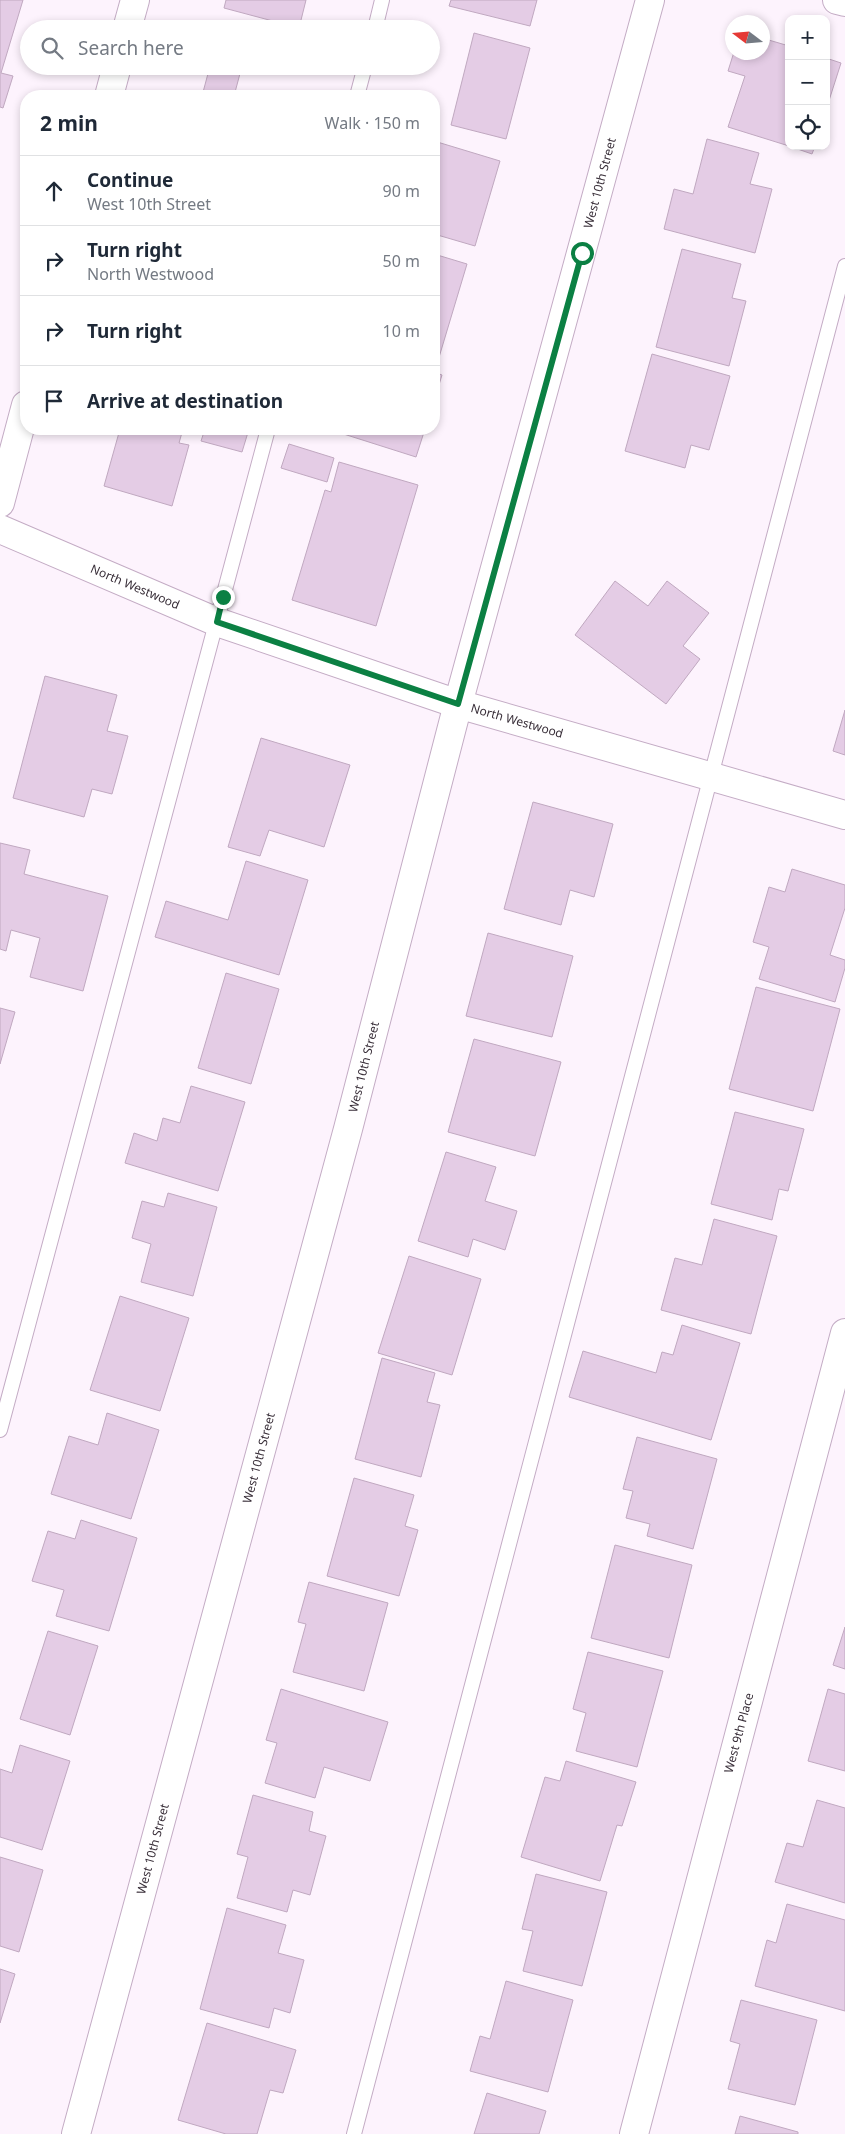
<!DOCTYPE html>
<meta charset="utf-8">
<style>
:root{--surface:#fff;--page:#f2f2f3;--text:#1f2937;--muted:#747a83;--line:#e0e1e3}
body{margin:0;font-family:"Noto Sans",sans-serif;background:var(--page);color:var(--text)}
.controls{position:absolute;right:15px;top:15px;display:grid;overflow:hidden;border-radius:10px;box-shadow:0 2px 8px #0003}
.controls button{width:45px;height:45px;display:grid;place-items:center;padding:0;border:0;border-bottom:1px solid var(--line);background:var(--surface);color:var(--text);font:25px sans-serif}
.compass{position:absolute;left:725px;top:15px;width:45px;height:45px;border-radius:50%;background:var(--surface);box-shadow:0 2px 8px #0003;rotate:286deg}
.stop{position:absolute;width:15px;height:15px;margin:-11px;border:4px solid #0b8043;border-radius:50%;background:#fff}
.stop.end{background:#0b8043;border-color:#fff;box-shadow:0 1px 5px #0008}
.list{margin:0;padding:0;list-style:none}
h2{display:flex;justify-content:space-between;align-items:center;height:65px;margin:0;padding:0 20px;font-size:21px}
h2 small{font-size:16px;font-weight:400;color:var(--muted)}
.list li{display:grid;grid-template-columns:32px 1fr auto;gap:15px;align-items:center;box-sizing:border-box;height:70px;padding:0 20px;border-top:1px solid var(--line)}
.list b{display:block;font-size:19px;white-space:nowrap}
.list p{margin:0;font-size:16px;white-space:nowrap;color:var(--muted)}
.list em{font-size:16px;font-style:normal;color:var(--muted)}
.icon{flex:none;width:28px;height:28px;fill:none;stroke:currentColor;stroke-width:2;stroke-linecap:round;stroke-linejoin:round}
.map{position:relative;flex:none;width:845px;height:2134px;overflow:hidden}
.search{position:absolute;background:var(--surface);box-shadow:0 2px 8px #0003;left:20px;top:20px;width:420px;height:55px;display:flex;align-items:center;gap:12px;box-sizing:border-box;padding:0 18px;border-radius:28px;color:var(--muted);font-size:19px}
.panel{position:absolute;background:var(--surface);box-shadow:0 2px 8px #0003;left:20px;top:90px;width:420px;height:345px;border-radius:20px}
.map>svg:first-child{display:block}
</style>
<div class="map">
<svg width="845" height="2134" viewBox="0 0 845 2134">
<rect width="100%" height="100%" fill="#fdf3fd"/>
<g fill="#e4cce5" stroke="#c0a8c0">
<path d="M0,0h23l-22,73 12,3 -10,32 -3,-1z"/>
<path d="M226,0h80l-7,28 -75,-20z"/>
<path d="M451,0h86l-7,26 -81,-20z"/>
<path d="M474,33l56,15 -24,91 -55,-14z"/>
<path d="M762,38l27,8v100l-61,-19 17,-51 -17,-5 6,-19h28z"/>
<path d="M826,58l15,5 -15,47z"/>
<path d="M210,66h32l-8,30h-32z"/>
<path d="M707,139l52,14 -9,31 22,5 -17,64 -91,-24 10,-40 19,5z"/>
<path d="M434,141l66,20 -25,85 -41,-12z"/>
<path d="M789,146h26l-3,8z"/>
<path d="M682,249l59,15 -9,34 14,3 -17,65 -73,-19z"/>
<path d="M434,254l33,10 -30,100 -3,-1z"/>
<path d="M652,354l78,22 -21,74 -18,-5 -6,23 -60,-17z"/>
<path d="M434,372l8,3 -8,26z"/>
<path d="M120,429h63l-4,14 10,2 -17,61 -68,-20z"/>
<path d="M205,429h44l-7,23 -41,-11z"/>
<path d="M331,429h94l-9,28 -85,-27z"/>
<path d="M289,444l45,14 -7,24 -46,-14z"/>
<path d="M339,462l79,23 -42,141 -84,-26 33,-110 6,2z"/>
<path d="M615,581l33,25 19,-25 42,32 -26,33 17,13 -34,45 -91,-69z"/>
<path d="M45,676l72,19 -10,36 21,5 -16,58 -20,-5 -8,28 -71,-19z"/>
<path d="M845,710v45l-12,-4z"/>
<path d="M261,738l89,27 -26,82 -55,-17 -9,26 -32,-9z"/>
<path d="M533,802l80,22 -19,73 -24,-7 -9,35 -57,-16z"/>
<path d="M0,843l30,7 -6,24 84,22 -25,95 -53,-14 10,-39 -29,-8 -5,21 -6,-2z"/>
<path d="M246,861l62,19 -29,95 -124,-38 11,-36 62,19z"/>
<path d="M792,869l53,16v23l-15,47 15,5v8l-10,34 -76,-23 10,-32 -16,-5 16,-55 16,5z"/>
<path d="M488,933l85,23 -21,81 -86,-21z"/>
<path d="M226,973l53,16 -28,95 -53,-16z"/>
<path d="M756,987l84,22 -27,102 -84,-22z"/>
<path d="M0,1008l15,4 -15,52z"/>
<path d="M474,1039l87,23 -26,94 -87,-24z"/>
<path d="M191,1086l54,16 -27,89 -93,-28 9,-30 23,8 6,-23 17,5z"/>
<path d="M735,1112l69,17 -16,62 -9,-2 -7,31 -61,-16z"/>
<path d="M446,1152l50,15 -11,34 32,10 -12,39 -32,-11 -5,18 -50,-16z"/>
<path d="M168,1193l49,14 -24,89 -52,-14 10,-38 -19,-6 10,-37 22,6z"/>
<path d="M714,1219l63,17 -26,98 -90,-24 14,-52 27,7z"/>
<path d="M409,1256l72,23 -29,96 -74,-22z"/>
<path d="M120,1296l69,22 -29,93 -70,-21z"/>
<path d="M682,1325l58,18 -29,97 -142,-43 14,-46 73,22 6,-21 11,3z"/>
<path d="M382,1358l53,15 -8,29 13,3 -19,72 -66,-18z"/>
<path d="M107,1413l52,17 -28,89 -80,-25 18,-58 29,9z"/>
<path d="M637,1437l80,22 -24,90 -46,-13 3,-12 -24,-6 7,-27 -10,-2z"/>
<path d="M354,1478l60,17 -9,31 13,4 -19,66 -72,-20z"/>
<path d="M81,1520l56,18 -28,93 -53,-15 8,-26 -32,-9 16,-50 27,8z"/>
<path d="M615,1545l77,20 -23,93 -78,-20z"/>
<path d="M309,1582l79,21 -24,88 -71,-19 13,-48 -8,-2z"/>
<path d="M845,1627v42l-12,-4z"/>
<path d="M48,1631l50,15 -28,89 -50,-16z"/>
<path d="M588,1652l75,19 -26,96 -61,-16 10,-38 -13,-4z"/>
<path d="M281,1689l107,33 -18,59 -46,-14 -9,31 -50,-15 12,-40 -11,-3z"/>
<path d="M828,1689l17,5v77l-37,-10z"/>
<path d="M20,1745l50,16 -28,89 -42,-13v-68l12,4z"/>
<path d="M566,1761l70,21 -14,44 -5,-1 -17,56 -79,-24 24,-80 15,4z"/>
<path d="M253,1795l60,17 -4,19 17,5 -16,59 -17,-5 -6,22 -50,-14 11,-41 -11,-3z"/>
<path d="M817,1800l28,8v95l-70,-21 12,-39 16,4z"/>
<path d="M0,1857l43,13 -24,82 -19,-6z"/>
<path d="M536,1874l71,18 -25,94 -59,-15 10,-40 -11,-2z"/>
<path d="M787,1904l58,16v91l-90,-25 12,-46 9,3z"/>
<path d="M227,1908l59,17 -8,28 26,7 -14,53 -16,-5 -5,20 -69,-19z"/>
<path d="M0,1969l15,5 -15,49z"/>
<path d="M506,1981l67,19 -25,92 -78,-21 10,-35 10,3z"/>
<path d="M741,2000l76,20 -22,85 -67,-16 12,-45 -10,-3z"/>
<path d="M207,2023l89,27 -13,43 -13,-3 -13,44h-31l-48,-14z"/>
<path d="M487,2093l59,18 -7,23h-65z"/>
<path d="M740,2116l58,16v2h-63z"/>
</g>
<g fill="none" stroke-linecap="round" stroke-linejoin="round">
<g stroke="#c4acc5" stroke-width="16">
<g id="lane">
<path d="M375,29l7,-29"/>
<path d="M357,96l8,-30"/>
<path d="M0,1430l268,-1001"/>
<path d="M354,2134l491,-1868"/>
</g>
</g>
<g stroke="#c4acc5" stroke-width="30">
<g id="street">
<path d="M837,0l8,2"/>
<path d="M127,29l8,-29"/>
<path d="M109,96l8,-30"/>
<path d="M0,503l26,-98"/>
<path d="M0,529l217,93 241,82 387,111"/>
<path d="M76,2134l272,-1005 110,-425 192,-704"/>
<path d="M634,2134l211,-801"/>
</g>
</g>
<use href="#lane" stroke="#fff" stroke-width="14"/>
<use href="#street" stroke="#fff" stroke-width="28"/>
</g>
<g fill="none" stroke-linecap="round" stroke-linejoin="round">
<path stroke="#0b8043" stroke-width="6" d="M223,597l-6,25 241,82 124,-451"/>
</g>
<g text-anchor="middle" stroke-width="4.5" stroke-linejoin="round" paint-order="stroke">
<g font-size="12" fill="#382e38" stroke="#fff">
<text transform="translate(600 183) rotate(-75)" y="4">West 10th Street</text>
<text transform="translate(135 587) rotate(23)" y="4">North Westwood</text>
<text transform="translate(517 721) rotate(16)" y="4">North Westwood</text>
<text transform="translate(364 1067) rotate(-76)" y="4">West 10th Street</text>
<text transform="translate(259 1458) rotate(-75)" y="4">West 10th Street</text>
<text transform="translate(739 1733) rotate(-75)" y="4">West 9th Place</text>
<text transform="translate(153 1849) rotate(-75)" y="4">West 10th Street</text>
</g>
</g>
</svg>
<div class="controls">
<button>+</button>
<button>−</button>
<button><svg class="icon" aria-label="locate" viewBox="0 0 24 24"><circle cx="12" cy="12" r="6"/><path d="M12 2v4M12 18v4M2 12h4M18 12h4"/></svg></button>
</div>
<svg class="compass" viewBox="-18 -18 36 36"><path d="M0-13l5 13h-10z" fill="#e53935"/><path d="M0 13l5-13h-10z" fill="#747a83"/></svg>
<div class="stop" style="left:582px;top:253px"></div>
<div class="stop end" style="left:223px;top:597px"></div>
<div class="search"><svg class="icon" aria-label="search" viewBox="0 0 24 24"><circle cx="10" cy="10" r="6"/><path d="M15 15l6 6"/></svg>Search here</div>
<section class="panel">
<h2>2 min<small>Walk · 150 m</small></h2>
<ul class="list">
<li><svg class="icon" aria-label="ahead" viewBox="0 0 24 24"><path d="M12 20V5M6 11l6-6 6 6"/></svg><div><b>Continue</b><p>West 10th Street</p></div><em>90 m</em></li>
<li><svg class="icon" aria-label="right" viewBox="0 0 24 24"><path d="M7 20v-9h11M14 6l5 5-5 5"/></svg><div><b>Turn right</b><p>North Westwood</p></div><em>50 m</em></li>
<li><svg class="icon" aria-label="right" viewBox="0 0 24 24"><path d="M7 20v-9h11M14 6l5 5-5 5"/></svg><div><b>Turn right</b></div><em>10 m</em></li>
<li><svg class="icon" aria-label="arrive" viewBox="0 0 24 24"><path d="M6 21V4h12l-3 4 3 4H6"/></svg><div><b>Arrive at destination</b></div></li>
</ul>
</section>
</div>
